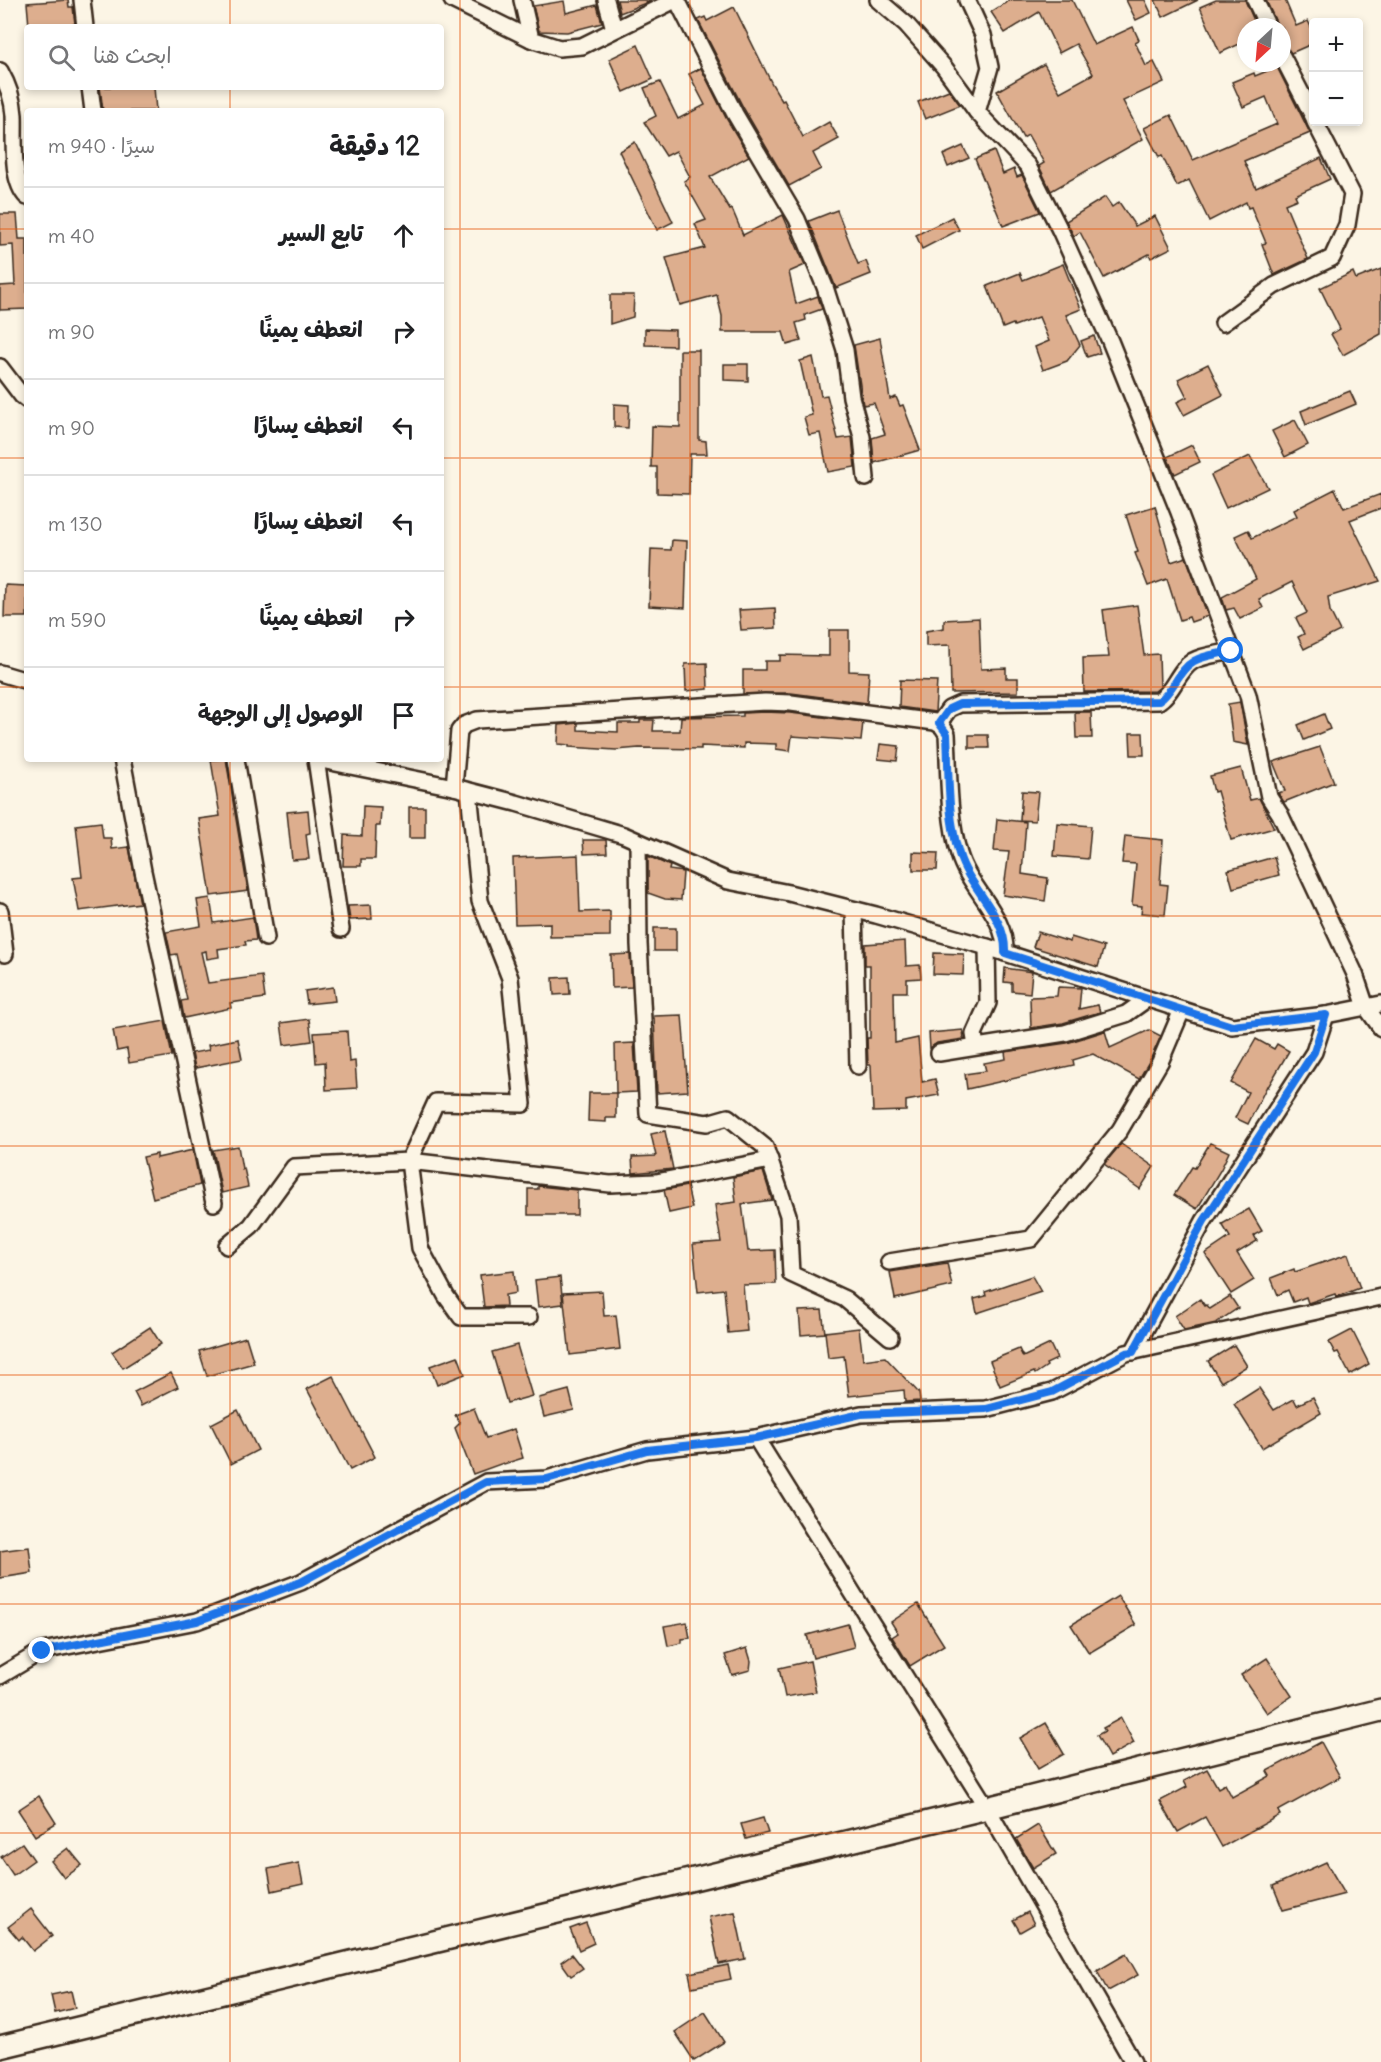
<!DOCTYPE html>
<html lang="ar">
<meta charset="utf-8">
<style>
:root{--surface:#fff;--page:#f2f2f2;--text:#202124;--muted:#757577;--line:#e0e0e0}
body{margin:0;font-family:Delius,"Playpen Sans Arabic",sans-serif;background:var(--page);color:var(--text);direction:rtl}
.controls{position:absolute;right:18px;top:18px;display:grid;overflow:hidden;border-radius:6px;box-shadow:0 3px 9px #0003}
.controls button{width:54px;height:54px;display:grid;place-items:center;padding:0;border:0;border-bottom:2px solid var(--line);background:var(--surface);color:var(--text);font:30px sans-serif}
.compass{position:absolute;left:1237px;top:18px;width:54px;height:54px;border-radius:50%;background:var(--surface);box-shadow:0 3px 9px #0003;rotate:206deg}
.stop{position:absolute;width:18px;height:18px;margin:-14px;border:4px solid #1a73e8;border-radius:50%;background:#fff}
.stop.end{background:#1a73e8;border-color:#fff;box-shadow:0 2px 6px #0008}
.list{margin:0;padding:0;list-style:none}
h2{display:flex;justify-content:space-between;align-items:center;height:78px;margin:0;padding:0 24px;font-size:26px}
h2 small{font-size:20px;font-weight:400;color:var(--muted)}
.list li{display:grid;grid-template-columns:39px 1fr auto;gap:18px;align-items:center;box-sizing:border-box;height:96px;padding:0 24px;border-top:2px solid var(--line)}
.list b{display:block;font-size:22px;white-space:nowrap}
.list em{font-size:20px;font-style:normal;color:var(--muted)}
.icon{flex:none;width:33px;height:33px;fill:none;stroke:currentColor;stroke-width:2;stroke-linecap:round;stroke-linejoin:round}
.map{position:relative;flex:none;width:1381px;height:2062px;overflow:hidden;direction:ltr}
.search{position:absolute;background:var(--surface);box-shadow:0 3px 9px #0003;left:24px;top:24px;width:420px;height:66px;display:flex;align-items:center;gap:15px;box-sizing:border-box;padding:0 21px;border-radius:6px;color:var(--muted);font-size:22px}
.panel{position:absolute;background:var(--surface);box-shadow:0 3px 9px #0003;left:24px;top:108px;width:420px;height:654px;border-radius:6px;direction:rtl}
.map>svg:first-child{display:block}
</style>
<div class="map">
<svg width="1381" height="2062" viewBox="0 0 1381 2062">
<rect width="100%" height="100%" fill="#fcf5e5"/>
<filter id="ink" filterUnits="userSpaceOnUse"><feTurbulence type="fractalNoise" baseFrequency=".0167" numOctaves="2"/><feDisplacementMap in="SourceGraphic" scale="12" xChannelSelector="R" yChannelSelector="G"/><feConvolveMatrix kernelMatrix="1 2 1 2 8 2 1 2 1" color-interpolation-filters="sRGB"/></filter>
<g filter="url(#ink)">
<g fill="#ddae8e" stroke="#3b2a1e" stroke-width="1.5">
<path d="M68,0l1,7h4l2,17 -46,2 -2,-23z"/>
<path d="M617,0h34v1l-31,12z"/>
<path d="M1010,0h62l22,45 39,-18 6,13 -4,2 11,24 8,-4 10,20 -41,19 20,38 -92,52 -12,-25 5,-3 -16,-28 -5,3 -26,-47 47,-27 16,28 33,-18 -17,-30 -17,9 -20,-41 -34,21 -14,-21z"/>
<path d="M1126,0h19l6,13 -15,7z"/>
<path d="M1155,0h43l-35,17z"/>
<path d="M1216,0h29l12,27h-11v14l-26,12 -20,-46z"/>
<path d="M1266,0h19l11,26 12,-5 6,12v10l-23,10 -6,-6 -3,-6v-14h-4z"/>
<path d="M564,1l2,12 31,-8 5,18 -35,9 -28,-1 -6,-25z"/>
<path d="M734,7l38,77 10,17 2,-1 19,37 26,-15 10,17 -26,14 8,16 -32,17 -45,-77 -46,-89 7,-3 2,4z"/>
<path d="M638,45l15,34 -29,13 -15,-33z"/>
<path d="M1277,67l33,66 -66,28 12,27 65,-30 9,21 -35,16 2,4 -12,5 23,55 -34,16 -12,-31 4,-1 -15,-36 -3,1 -2,-6 -37,19 -20,-41 -12,6 -15,-30 -3,1 -15,-29 27,-13 22,45 84,-36 -11,-27 -23,10 -11,-25 22,-9 1,3z"/>
<path d="M701,68l25,50 23,38 -39,21 20,33 2,-1 11,26 40,-20 22,50 -16,7 7,32 22,-8 4,13 -17,6 1,5 -10,3 5,18 -14,4 -4,-13h-61v-16l-5,-21 -37,10 -14,-47 39,-10 -10,-24 11,-4 -22,-39 6,-4 -14,-26 -10,5 -22,-34 12,-6 -12,-28 16,-6 18,37 27,-14 -16,-31z"/>
<path d="M100,87h54l2,24h-53z"/>
<path d="M949,90l11,15 -35,14 -7,-17z"/>
<path d="M635,142l38,80 -16,8 -38,-79z"/>
<path d="M963,146l6,12 -21,9 -5,-12z"/>
<path d="M994,151l9,23 11,-5 3,8 5,-2 18,37 -37,14 -28,-67z"/>
<path d="M1105,197l7,10 7,-5 16,24 20,-10 16,32 -20,10 -2,-4 -45,24 -24,-46 -6,4 -8,-15z"/>
<path d="M837,210l21,54 8,-3 5,13 -35,14 -27,-67z"/>
<path d="M0,214h17l2,25h8v70l-27,1v-24l15,-1 -2,-40 -13,1z"/>
<path d="M952,217l7,13 -37,19 -6,-14z"/>
<path d="M1063,264l18,45 -15,6 14,30 -13,16 -24,9 -8,-23 14,-6 -10,-24 -25,9 -1,-2 -10,4 -16,-42 33,-13 3,7z"/>
<path d="M1381,269v65l-38,21 -12,-21 9,-5 -20,-41 33,-16 3,7z"/>
<path d="M610,295h24l-1,22 -23,7z"/>
<path d="M645,329l30,1v16l-30,-1z"/>
<path d="M1094,336l6,17 -13,4 -6,-16z"/>
<path d="M880,338l10,61 6,-2 4,9 3,-1 17,45 -46,13 -2,-25 13,-4 -11,-31 -11,2 -9,-60z"/>
<path d="M680,350h19v90l7,1 1,13h-17l-1,40 -32,-1v-26h-6l1,-41 28,1z"/>
<path d="M813,357l8,39 6,-1 11,44 14,-2 3,30 -27,5 -8,-39 -11,2 -5,-18 8,-2 -12,-54z"/>
<path d="M724,364h24v17l-24,-1z"/>
<path d="M1208,364l15,31 -39,20 -7,-13 10,-5 -9,-18z"/>
<path d="M1350,391l6,13 -50,21 -5,-14z"/>
<path d="M614,404l15,1 -1,23 -14,-1z"/>
<path d="M1295,420l13,25 -23,12 -13,-26z"/>
<path d="M1192,445l8,17 -25,12 -8,-17z"/>
<path d="M1250,456l18,32 -42,20 -15,-33z"/>
<path d="M1335,489l9,19 37,-14v14l-31,12 30,61 -52,16 2,14 10,20 -36,18 -6,-12 6,-3 -8,-16 11,-5 -15,-31 -33,17 4,9 -23,11 -6,-11 -8,2 -4,-13 34,-18 -21,-43 13,-6 4,8 45,-22 -3,-6z"/>
<path d="M1155,506l16,56 15,-5 22,59 -17,6 -2,-5 -9,3 -13,-41 -19,7 -13,-33 3,-1 -12,-37z"/>
<path d="M672,540l15,1 -2,67 -36,-2 2,-57 20,1z"/>
<path d="M5,585l22,1v31h-23z"/>
<path d="M1137,605l7,50 15,-1 1,33 -5,4 -71,1 -1,-34 26,-1 -6,-47z"/>
<path d="M775,608l1,20 -35,2 -2,-20z"/>
<path d="M979,618l2,51 25,-1v10h12v14l-67,1 -1,-48 -24,1v-15l18,-3v-8z"/>
<path d="M829,630h20v41l20,1 -2,31 -76,-10 -48,1v-24h22v-9h15v-6l49,1z"/>
<path d="M707,663l1,26 -22,2 -1,-27z"/>
<path d="M900,680l37,1 -2,31 -36,-5z"/>
<path d="M1240,702l8,43 -15,-3 -5,-38z"/>
<path d="M765,712l25,1 73,9 -2,19 -69,-5 -2,15 -14,-2v-5l-32,-1v5l-43,-2v3l-62,-1 -23,2 -47,-3v-2l-11,-1 1,-19 19,-2v7l40,2v-9h22v-3h14l-1,11h27l1,-14 62,-1v-3z"/>
<path d="M1075,712h16l1,26h-16z"/>
<path d="M1324,714l6,15 -26,11 -6,-15z"/>
<path d="M1130,733h13l1,22h-13z"/>
<path d="M969,735h19l1,13h-20z"/>
<path d="M880,744l19,2 -2,15 -19,-2z"/>
<path d="M1320,747l14,35 -50,20 -6,-9 7,-2 -12,-29z"/>
<path d="M226,759l22,132 -37,5 -12,-77 21,-3 -9,-56z"/>
<path d="M1241,768l9,32 9,-2 15,30 -43,12 -14,-49 -3,1 -4,-16z"/>
<path d="M1022,791l16,1 -3,29 -15,-1z"/>
<path d="M363,806l18,1 -1,19h-4l-1,33h-14v7h-18l1,-31 18,1z"/>
<rect x="409" y="807" width="16" height="31"/>
<path d="M308,810l2,23 -4,1 3,25 -17,1 -5,-48z"/>
<path d="M997,819l29,3 -4,52 26,4 -3,23 -42,-6 6,-43 -15,-1z"/>
<path d="M101,822l2,16h8l1,11 17,-2 11,56 -61,8 -6,-33 9,-1 -6,-52z"/>
<path d="M1057,823l34,3 -3,33 -34,-3z"/>
<path d="M1125,836l38,4 -3,44 8,1 -3,30 -24,-2 1,-7 -10,-1 4,-41 -14,-1z"/>
<path d="M583,840h23l1,13 -23,1z"/>
<path d="M913,852l25,1 -1,17h-24z"/>
<path d="M578,855l2,57 30,-1v25l-60,1v-14l-35,1 -2,-66z"/>
<path d="M648,856l22,10 -1,4 14,2 -2,28 -16,-1 -17,-6z"/>
<path d="M1274,857l5,18 -46,13 -5,-18z"/>
<path d="M210,898l4,25 39,-6 3,23 -11,1 1,4 -28,4 1,8 -12,2 -1,-8 -5,1 7,31 54,-7 3,22 -35,5 1,5 -47,10 -3,-17 6,-1 -10,-46 -6,1 -5,-23 35,-6 -4,-26z"/>
<path d="M371,905l1,14 -22,1 -2,-14z"/>
<rect x="654" y="928" width="22" height="23"/>
<path d="M1038,932l32,10 1,-5 33,10 -6,20 -65,-20z"/>
<path d="M905,941l1,25 14,-1 1,13 -14,1v13h-13l1,51 23,-5 4,44 13,-3 4,16 -33,6v10l-33,1 -2,-47h-3l-1,-27h3v-73h-5v-21z"/>
<path d="M934,953l30,1 -1,21 -30,-1z"/>
<path d="M630,954l2,33 -20,1 -1,-33z"/>
<path d="M1005,968l27,4 -2,21 -18,-2v-8l-8,-1z"/>
<path d="M569,977l1,17 -16,1 -1,-17z"/>
<path d="M333,987l2,14 -28,3 -2,-13z"/>
<path d="M1058,987l23,1 -2,21 19,-4 2,7 -37,11 -32,5 -1,-31 27,-1z"/>
<path d="M682,1015l6,76 -31,2 -3,-77z"/>
<path d="M309,1019l3,22 -28,4 -3,-22z"/>
<path d="M165,1021l7,35 -43,7 -2,-14 -10,2 -4,-21z"/>
<path d="M963,1030l1,9 -27,4 -7,5 -1,-15z"/>
<path d="M1149,1030l12,6 -10,22 -12,21 -46,-25 -20,6 1,5 -107,24 -2,-15 21,-3 -2,-8 22,-4 -1,-7 62,-9 38,-12 5,17z"/>
<path d="M347,1031l2,31 6,-1 2,27 -31,2 -1,-28 -9,1 -2,-30z"/>
<path d="M238,1039l4,20 -47,9 -3,-15 17,-3 -1,-5z"/>
<path d="M1256,1039l18,10 3,-5 12,7 -21,36 -1,-1 -19,38 -13,-6 13,-26 -17,-9z"/>
<path d="M634,1043l3,49 -21,1 -1,-49z"/>
<path d="M589,1093h27v25h-10v4l-18,-1z"/>
<path d="M665,1131l8,38 -40,4 -1,-16 24,-1 -5,-22z"/>
<path d="M1210,1143l19,9 -8,17 -24,40 -23,-14 18,-28 3,1z"/>
<path d="M1121,1144l33,23 -14,22 -36,-25z"/>
<path d="M238,1146l4,23 2,-1 4,19 -26,6 -9,-43z"/>
<path d="M193,1150l7,35 -47,13 -10,-41 14,-3v4z"/>
<path d="M763,1171l9,29 -30,4 6,47 27,-1 1,34 -33,1 4,46 -19,2 -4,-44 -26,3 -5,-48 28,-2 -6,-37 21,-3 -3,-25z"/>
<path d="M538,1186l39,4v25h-49v-26h10z"/>
<path d="M687,1186l5,22 -23,5 -5,-23z"/>
<path d="M1249,1209l13,22 -8,4 3,6 -20,12 17,27 -23,14 -26,-40 25,-17 -8,-13z"/>
<path d="M1348,1254l12,34 -24,9 -1,-3 -27,9 -2,-6 -13,5 -5,-12 -10,5 -7,-17 23,-9 1,3z"/>
<path d="M947,1263l5,23 -57,13 -5,-27z"/>
<path d="M514,1271l2,22 -11,2 1,11 -22,1 -4,-32z"/>
<path d="M1032,1276l9,16 -64,21 -3,-14 12,-3 -1,-4z"/>
<path d="M560,1277l3,27 -25,3 -3,-27z"/>
<path d="M602,1291l2,25 12,-1 4,34 -50,6 -7,-62z"/>
<path d="M1230,1296l8,12 -22,15 -32,7 -9,-14 25,-17 5,7 2,-1 3,4z"/>
<path d="M822,1310l3,23 -24,2 -2,-24z"/>
<path d="M150,1327l11,17 -38,24 -11,-16z"/>
<path d="M859,1328l4,32 22,-3 34,36 1,8 -15,1 -1,-12 -55,6 -5,-40 -16,2 -3,-26z"/>
<path d="M1352,1330l17,34 -19,11 -12,-23 -3,1 -6,-11z"/>
<path d="M246,1337l8,26 -47,13 -8,-25z"/>
<path d="M1050,1344l7,15 -11,5 1,2 -12,8 -1,-2 -34,14 -10,-25 29,-12 4,8z"/>
<path d="M517,1345l15,51 -25,7 -15,-51z"/>
<path d="M1234,1345l13,21 -26,16 -13,-21z"/>
<path d="M458,1356l7,18 -28,11 -7,-19z"/>
<path d="M171,1373l7,14 -37,19 -7,-14z"/>
<path d="M333,1376l42,81 -25,13 -43,-81z"/>
<path d="M1259,1388l15,22 20,-11 3,6 16,-8 8,16 -59,35 -28,-44z"/>
<path d="M569,1390l5,20 -30,7 -5,-19z"/>
<path d="M474,1408l12,30 28,-9 9,29 -19,6 -1,-1 -30,11 -18,-46 5,-5 -5,-8z"/>
<path d="M238,1410l20,40 -27,14 -20,-40z"/>
<path d="M29,1547l3,26 -32,5v-27z"/>
<path d="M1118,1596l18,29 -47,28 -18,-28z"/>
<path d="M918,1604l26,41 -34,21 -18,-29 6,-4 -7,-11z"/>
<path d="M687,1622l3,16 -8,1v4l-14,3 -4,-20z"/>
<path d="M848,1624l6,23 -41,11 -6,-23z"/>
<path d="M747,1648l4,13 -1,9 -18,5 -7,-20z"/>
<path d="M1267,1658l25,38 -25,17 -26,-38z"/>
<path d="M810,1661l6,31 -31,5 -6,-29z"/>
<path d="M1121,1718l13,25 -25,14 -12,-22 8,-4 -2,-3z"/>
<path d="M1046,1723l18,31 -26,15 -18,-31z"/>
<path d="M1321,1742l19,35 -62,34 2,4 -58,32 -17,-30 -27,15 -18,-31 27,-14 -3,-6 23,-12 11,19 7,-4 7,13 38,-21 -3,-5z"/>
<path d="M39,1796l17,27 -21,13 -17,-26z"/>
<path d="M763,1818l5,15 -22,6 -5,-15z"/>
<path d="M1038,1825l18,29 -23,14 -17,-29z"/>
<path d="M22,1843l12,17 -21,15 -12,-18z"/>
<path d="M68,1848l14,17 -18,13 -13,-17z"/>
<path d="M1326,1862l19,32 -62,16 -10,-24z"/>
<path d="M299,1863l4,21 -31,7 -4,-22z"/>
<path d="M31,1909l21,27 -19,15 -11,-14 -3,3 -11,-13z"/>
<path d="M735,1912l10,47 -26,5 -10,-47z"/>
<path d="M1028,1912l6,12 -14,8 -7,-12z"/>
<path d="M586,1923l8,20 -15,7 -9,-21z"/>
<path d="M572,1954l11,14 -12,8 -10,-14z"/>
<path d="M1126,1954l12,21 -30,16 -11,-20z"/>
<path d="M728,1965l3,14 -39,8 -3,-14z"/>
<path d="M71,1991l4,17 -20,5 -4,-18z"/>
<path d="M705,2012l19,30 -30,19 -19,-29z"/>
</g>
<g fill="none" stroke-linecap="round" stroke-linejoin="round">
<g stroke="#3b2a1e" stroke-width="20">
<g id="street">
<path d="M82,0l3,27"/>
<path d="M452,0l79,39 28,9 23,-2 93,-46"/>
<path d="M522,0l9,39"/>
<path d="M606,0l8,29"/>
<path d="M677,0l58,114 62,105 28,68 20,63 6,47 11,40 4,41"/>
<path d="M878,0l28,24 38,43 33,45 51,54 32,64 50,111 69,171 69,183 21,102 11,17 75,160 11,33 15,21"/>
<path d="M967,0l16,35 7,32 -13,45"/>
<path d="M1255,0l13,27"/>
<path d="M1282,56l32,62"/>
<path d="M0,71c8,14 13,28 14,44 1,23 -4,65 13,82"/>
<path d="M90,87l3,24"/>
<path d="M1223,323l51,-37 58,-28 15,-33 5,-31 -37,-72"/>
<path d="M0,367l22,29 5,4"/>
<path d="M0,673l27,8"/>
<path d="M939,723l10,-14 11,-5 199,-3c15,-10 19,-31 34,-40 11,-6 27,-7 38,-10"/>
<path d="M122,759l21,112 71,332"/>
<path d="M236,759l30,179"/>
<path d="M316,759l138,28 62,16 108,32 104,46 61,12 87,22 111,32 245,79 94,-11 55,-11"/>
<path d="M316,759l25,170"/>
<path d="M454,787l5,-56 5,-6 13,-5 288,-18 26,1 144,19 7,4 5,8c2,38 1,84 12,120 10,35 48,61 46,99"/>
<path d="M469,791l11,110 30,77 13,126 -87,-2 -27,59 11,87 26,48 15,21h68"/>
<path d="M638,842l1,102 9,170 59,9 21,-6 37,30 23,68 3,59 54,25 45,38"/>
<path d="M854,910l4,156"/>
<path d="M0,911l5,43"/>
<path d="M976,1046l-2,-12 14,-31 -1,-56"/>
<path d="M939,1053l126,-20 61,-19 21,-15"/>
<path d="M227,1246l24,-20 43,-59 115,-6 201,23 46,-2 114,-22"/>
<path d="M889,1262l142,-23 89,-109 40,-68 22,-52"/>
<path d="M1133,1352l71,-131 110,-169 12,-37"/>
<path d="M756,1438l231,370 146,254"/>
<path d="M0,1676l42,-25 155,-30 104,-39 185,-100 61,-3 100,-29 109,-12 105,-24 125,-5 66,-17 74,-39 255,-56"/>
</g>
</g>
<g stroke="#3b2a1e" stroke-width="26">
<path id="secondary" d="M0,2047l987,-239 394,-98"/>
</g>
<use href="#street" stroke="#fcf5e5" stroke-width="15"/>
<use href="#secondary" stroke="#fcf5e5" stroke-width="21"/>
</g>
</g>
<g fill="none" stroke-linecap="round" stroke-linejoin="round" filter="url(#ink)">
<path stroke="#1a73e8" stroke-width="8" d="M42,1651l155,-30 104,-39 185,-100 61,-3 100,-29 109,-12 105,-24 125,-5 66,-17 74,-39 7,-1 71,-131 110,-169 12,-37 -94,11 -227,-73c2,-38 -36,-64 -46,-99 -12,-38 -10,-81 -12,-120l-8,-11 10,-14 11,-5 199,-3c15,-10 19,-31 35,-40 10,-6 26,-7 37,-10"/>
</g>
<path fill="none" stroke="#e8590c" stroke-width="1.5" stroke-opacity="0.55" d="M230,0v27M460,0v2062M690,0v2062M921,0v2062M1151,0v2062M230,87v24M0,229h27M441,229h940M0,458h27M441,458h940M0,687h27M441,687h940M230,759v1303M0,916h1381M0,1146h1381M0,1375h1381M0,1604h1381M0,1833h1381"/>
</svg>
<div class="controls">
<button>+</button>
<button>−</button>
</div>
<svg class="compass" viewBox="-18 -18 36 36"><path d="M0-13l5 13h-10z" fill="#e53935"/><path d="M0 13l5-13h-10z" fill="#757577"/></svg>
<div class="stop" style="left:1231px;top:651px"></div>
<div class="stop end" style="left:42px;top:1651px"></div>
<div class="search"><svg class="icon" aria-label="search" viewBox="0 0 24 24"><circle cx="10" cy="10" r="6"/><path d="M15 15l6 6"/></svg>ابحث هنا</div>
<section class="panel">
<h2>12 دقيقة<small>سيرًا · 940 m</small></h2>
<ul class="list">
<li><svg class="icon" aria-label="ahead" viewBox="0 0 24 24"><path d="M12 20V5M6 11l6-6 6 6"/></svg><div><b>تابع السير</b></div><em>40 m</em></li>
<li><svg class="icon" aria-label="right" viewBox="0 0 24 24"><path d="M7 20v-9h11M14 6l5 5-5 5"/></svg><div><b>انعطف يمينًا</b></div><em>90 m</em></li>
<li><svg class="icon" aria-label="left" viewBox="0 0 24 24"><path d="M17 20v-9H6M10 6l-5 5 5 5"/></svg><div><b>انعطف يسارًا</b></div><em>90 m</em></li>
<li><svg class="icon" aria-label="left" viewBox="0 0 24 24"><path d="M17 20v-9H6M10 6l-5 5 5 5"/></svg><div><b>انعطف يسارًا</b></div><em>130 m</em></li>
<li><svg class="icon" aria-label="right" viewBox="0 0 24 24"><path d="M7 20v-9h11M14 6l5 5-5 5"/></svg><div><b>انعطف يمينًا</b></div><em>590 m</em></li>
<li><svg class="icon" aria-label="arrive" viewBox="0 0 24 24"><path d="M6 21V4h12l-3 4 3 4H6"/></svg><div><b>الوصول إلى الوجهة</b></div></li>
</ul>
</section>
</div>
